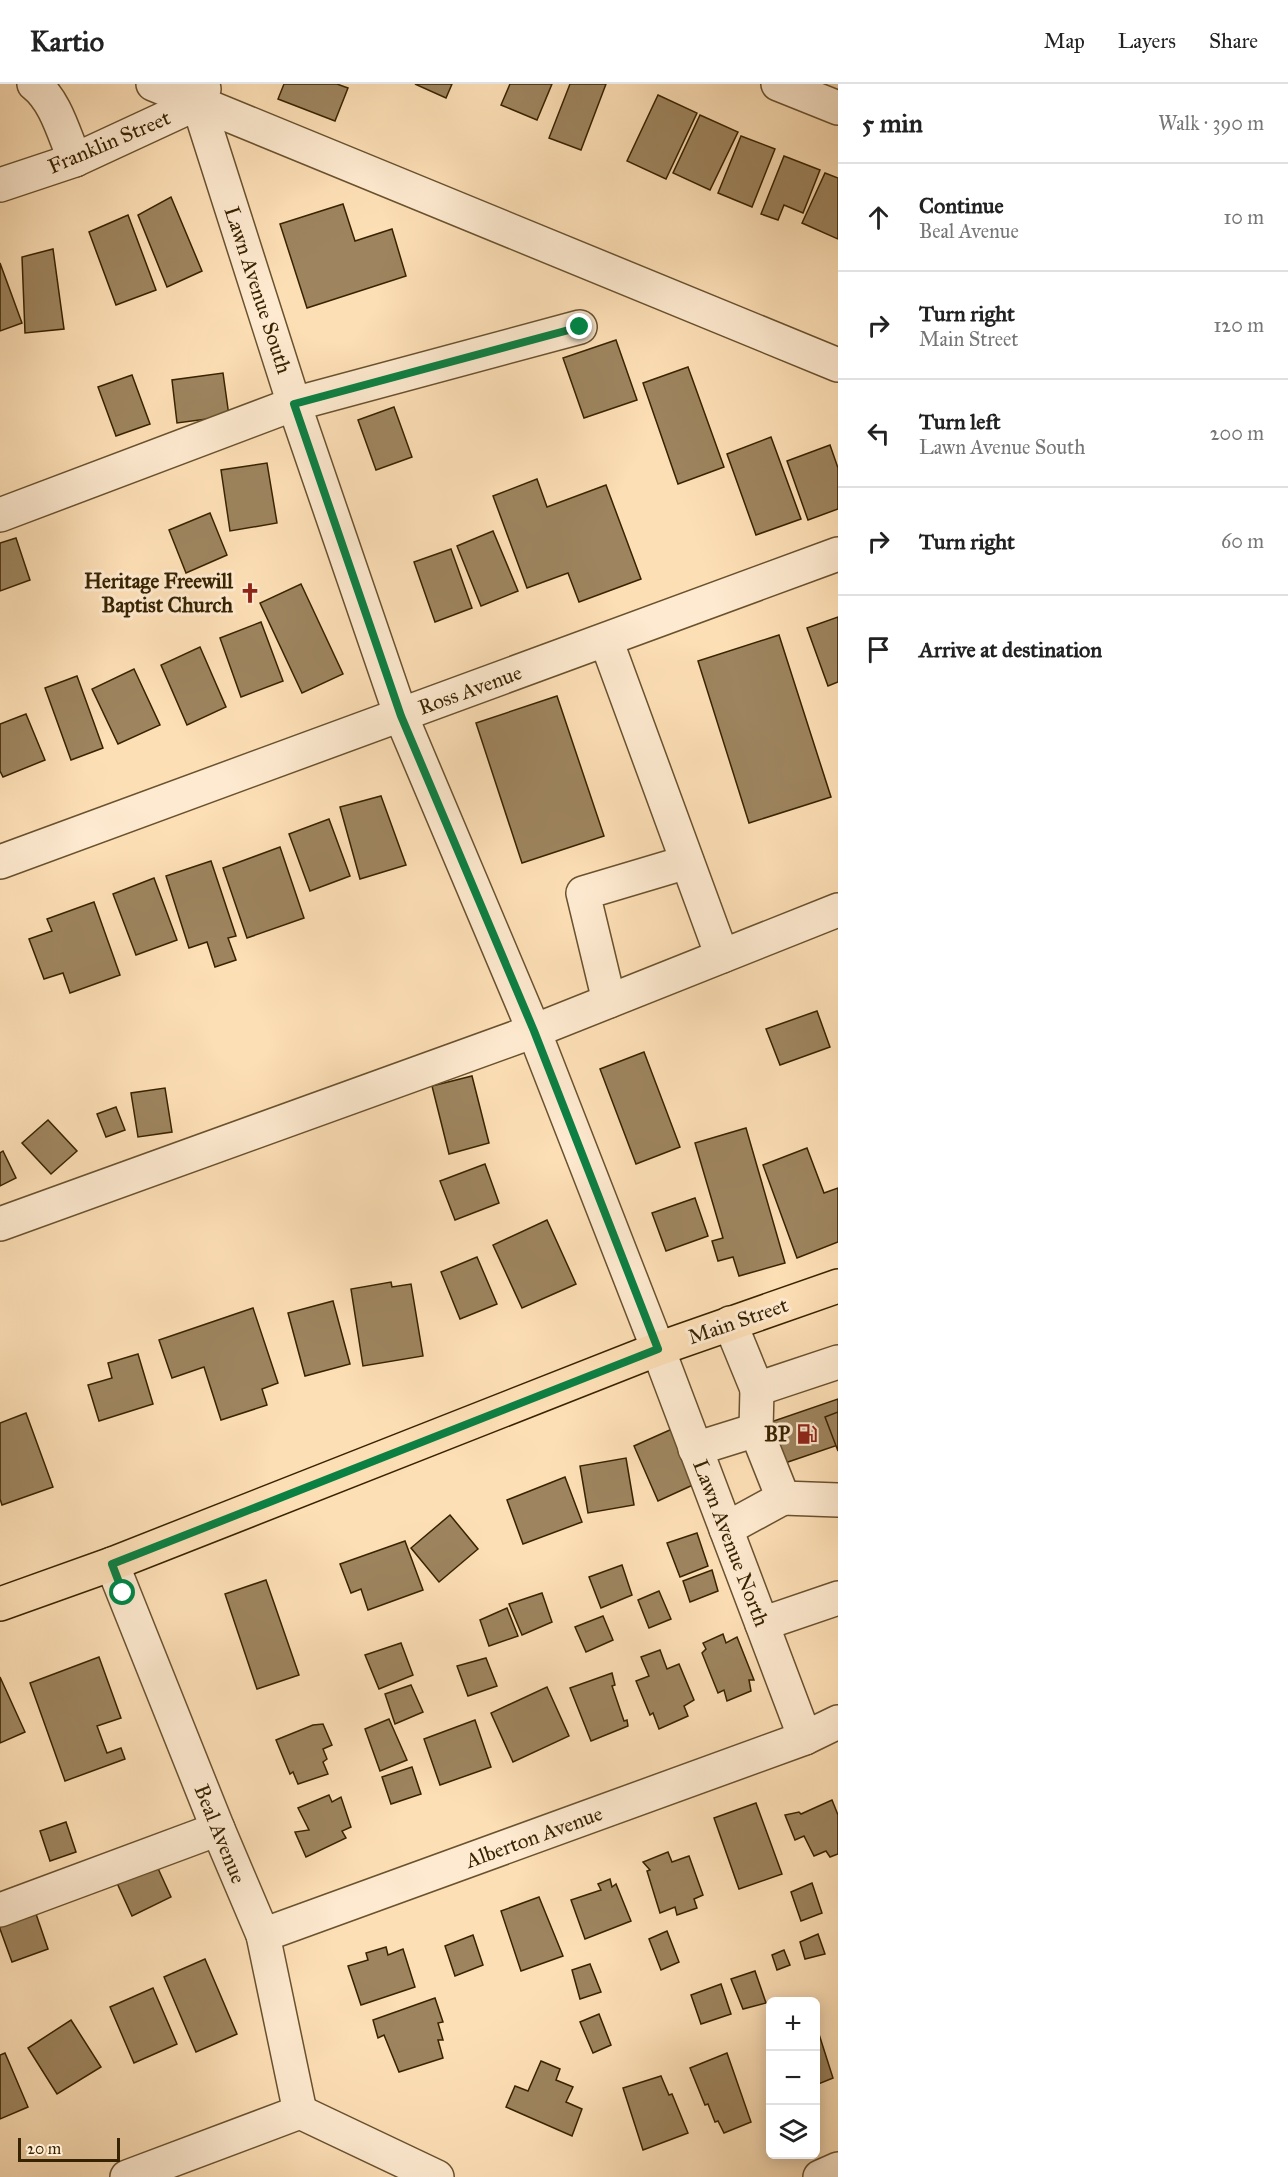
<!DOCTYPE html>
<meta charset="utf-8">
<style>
:root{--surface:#fff;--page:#f6f6f6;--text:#222;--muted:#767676;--line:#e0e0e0}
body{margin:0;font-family:"IM FELL Great Primer",serif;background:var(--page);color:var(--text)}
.controls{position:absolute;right:18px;bottom:18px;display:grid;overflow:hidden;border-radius:9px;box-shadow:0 3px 15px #0003}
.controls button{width:54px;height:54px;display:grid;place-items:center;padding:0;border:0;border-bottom:2px solid var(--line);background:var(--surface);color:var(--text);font:30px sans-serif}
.scale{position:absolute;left:18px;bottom:15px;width:102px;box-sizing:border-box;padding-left:6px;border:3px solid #382300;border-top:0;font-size:16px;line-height:21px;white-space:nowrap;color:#382300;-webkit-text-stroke:4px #feead0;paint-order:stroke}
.stop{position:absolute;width:18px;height:18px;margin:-14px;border:4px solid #0b8043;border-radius:50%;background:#fff}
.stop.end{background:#0b8043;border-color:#fff;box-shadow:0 2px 6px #0008}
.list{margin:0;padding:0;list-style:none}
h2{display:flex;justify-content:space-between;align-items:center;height:78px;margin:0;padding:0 24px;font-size:26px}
h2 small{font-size:20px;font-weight:400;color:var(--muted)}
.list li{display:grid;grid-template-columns:39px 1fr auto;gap:18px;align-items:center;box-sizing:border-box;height:108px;padding:0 24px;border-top:2px solid var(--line)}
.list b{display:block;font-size:22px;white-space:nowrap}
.list p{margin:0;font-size:20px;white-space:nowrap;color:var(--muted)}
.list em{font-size:20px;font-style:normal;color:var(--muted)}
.icon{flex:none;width:33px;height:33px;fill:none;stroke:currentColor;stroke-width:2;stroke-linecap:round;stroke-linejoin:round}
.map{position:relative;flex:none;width:838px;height:2093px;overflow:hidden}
header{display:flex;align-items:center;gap:36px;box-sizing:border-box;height:84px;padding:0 30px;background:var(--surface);border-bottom:2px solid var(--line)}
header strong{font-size:28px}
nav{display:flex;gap:33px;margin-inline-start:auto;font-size:21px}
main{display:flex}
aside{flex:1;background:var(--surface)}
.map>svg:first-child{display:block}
</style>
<header>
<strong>Kartio</strong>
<nav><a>Map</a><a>Layers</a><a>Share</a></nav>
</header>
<main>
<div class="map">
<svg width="838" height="2093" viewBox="0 0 838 2093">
<rect width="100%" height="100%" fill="#fddfb6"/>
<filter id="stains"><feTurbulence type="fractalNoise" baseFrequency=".00333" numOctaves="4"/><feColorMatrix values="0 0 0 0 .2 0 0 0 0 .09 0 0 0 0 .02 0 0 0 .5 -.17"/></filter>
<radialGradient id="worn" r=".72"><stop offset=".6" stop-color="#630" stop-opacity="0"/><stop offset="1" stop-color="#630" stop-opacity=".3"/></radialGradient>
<g fill="#9e855f" stroke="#382300" stroke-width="1.5">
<path d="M284,0h53l11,4 -13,33 -57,-22z"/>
<path d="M415,0h37l-6,14z"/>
<path d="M510,0h42l-15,36 -36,-15z"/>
<path d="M570,0h36l-25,66 -32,-12z"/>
<path d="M658,11l39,18 -31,66 -39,-18z"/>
<path d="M700,31l38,17 -28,58 -37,-17z"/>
<path d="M741,52l34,13 -23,58 -34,-14z"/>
<path d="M784,72l36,14 -17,43 -19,-8 -6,15 -17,-6z"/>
<path d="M825,89l13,5v61l-36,-16z"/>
<path d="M171,113l31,74 -35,16 -29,-72z"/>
<path d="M343,120l12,37 37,-12 14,47 -99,32 -27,-84z"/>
<path d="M128,131l28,75 -40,15 -27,-73z"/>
<path d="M53,165l11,80 -39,4 -3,-76z"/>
<path d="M0,179l22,60 -22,8z"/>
<path d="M616,256l21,60 -53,18 -21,-60z"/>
<path d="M688,283l36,100 -46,17 -35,-101z"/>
<path d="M223,289l6,43 -52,7 -5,-43z"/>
<path d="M132,291l18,49 -34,12 -18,-49z"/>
<path d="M394,323l18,50 -36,13 -18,-50z"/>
<path d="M771,353l30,82 -45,16 -29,-81z"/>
<path d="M830,361l8,23v41l-30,11 -21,-59z"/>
<path d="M267,379l10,60 -47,8 -9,-61z"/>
<path d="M537,395l10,28 59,-22 35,94 -62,23 -11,-29 -41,15 -34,-92z"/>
<path d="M210,429l17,42 -41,18 -17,-43z"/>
<path d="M493,447l25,60 -37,15 -24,-60z"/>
<path d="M16,454l14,42 -30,11v-48z"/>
<path d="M451,465l21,59 -37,14 -21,-60z"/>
<path d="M301,500l42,90 -41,19 -42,-90z"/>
<path d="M838,533v65l-10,4 -21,-58z"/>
<path d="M261,538l22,59 -42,16 -21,-59z"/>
<path d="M779,551l52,162 -82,26 -51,-162z"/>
<path d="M200,563l26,60 -39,18 -26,-60z"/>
<path d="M134,585l26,56 -42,19 -26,-55z"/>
<path d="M77,592l26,72 -32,12 -26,-72z"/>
<path d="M557,612l47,140 -82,27 -46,-140z"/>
<path d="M26,630l19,46 -42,17 -3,-6v-47z"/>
<path d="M381,712l25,69 -46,14 -20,-72z"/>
<path d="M329,735l21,57 -40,15 -21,-57z"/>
<path d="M280,763l24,71 -57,20 -24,-70z"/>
<path d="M211,777l25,75 -8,2 8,22 -21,7 -8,-25 -18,6 -23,-72z"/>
<path d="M154,794l23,62 -41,15 -23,-61z"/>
<path d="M94,818l26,73 -50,18 -7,-20 -19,6 -15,-40 23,-8 -5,-12z"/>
<path d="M817,927l13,36 -50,18 -14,-36z"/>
<path d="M644,968l36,95 -44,17 -36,-95z"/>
<path d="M472,992l17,67 -40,11 -17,-68z"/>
<path d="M165,1004l7,44 -34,5 -7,-44z"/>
<path d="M116,1023l9,23 -19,7 -9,-23z"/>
<path d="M48,1036l29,31 -26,23 -29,-31z"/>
<path d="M746,1044l39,135 -46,13 -6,-19 -15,4 -6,-20 11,-3 -28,-95z"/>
<path d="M807,1064l17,45 14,-5v54l-41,16 -34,-93z"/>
<path d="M3,1067l13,27 -16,8v-33z"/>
<path d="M485,1080l14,39 -44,17 -15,-39z"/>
<path d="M695,1114l13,38 -42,15 -14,-38z"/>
<path d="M547,1136l29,64 -54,24 -29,-63z"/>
<path d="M477,1173l20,47 -37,15 -19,-47z"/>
<path d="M391,1198l1,5 19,-3 12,72 -60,10 -12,-77z"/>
<path d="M333,1217l17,63 -45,12 -17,-63z"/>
<path d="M253,1224l25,75 -16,6 5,16 -46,15 -17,-53 -32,11 -13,-38z"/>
<path d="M138,1270l15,50 -54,17 -11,-36 24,-7 -4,-15z"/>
<path d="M838,1315v46l-53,18 -14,-41z"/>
<path d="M838,1328v39l-13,-34z"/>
<path d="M26,1329l27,74 -51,18 -2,-6v-76z"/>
<path d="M672,1345l23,55 -37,17 -24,-55z"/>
<path d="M626,1374l8,47 -46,8 -8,-47z"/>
<path d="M565,1393l17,45 -59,22 -16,-44z"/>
<path d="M450,1431l28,34 -39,33 -28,-34z"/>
<path d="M697,1449l11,33 -28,11 -13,-34z"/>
<path d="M405,1457l18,49 -55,20 -7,-21 -10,4 -11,-29z"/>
<path d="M622,1481l10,30 -31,13 -12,-31z"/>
<path d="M712,1486l6,21 -28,11 -7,-21z"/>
<path d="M266,1496l33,95 -42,14 -32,-95z"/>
<path d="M659,1507l12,28 -22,9 -11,-28z"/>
<path d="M542,1509l10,29 -30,13 -13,-31z"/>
<path d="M507,1524l11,28 -29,10 -9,-26z"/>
<path d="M603,1532l10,24 -27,12 -11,-25z"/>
<path d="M723,1550l3,9 11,-6 17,43h-5l2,11 -24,10 -3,-11 -6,3 -16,-40 4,-4 -3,-6z"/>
<path d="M401,1559l12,32 -34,14 -14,-34z"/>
<path d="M660,1566l7,19 12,-5 15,36 -10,6 4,10 -29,13 -6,-16 -3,2 -14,-34 13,-5 -8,-19z"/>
<path d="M99,1573l22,61 -24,8 10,27 14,-5 4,11 -60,22 -35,-98z"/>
<path d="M486,1574l11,28 -29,10 -11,-30z"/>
<path d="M612,1589l3,12 -3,1 12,35 3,-1 1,6 -37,15 -21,-53z"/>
<path d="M0,1593l25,55 -25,11z"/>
<path d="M411,1601l12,27 -28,12 -10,-30z"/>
<path d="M547,1603l22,49 -56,26 -22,-49z"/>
<path d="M389,1635l18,41 -27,11 -15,-42z"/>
<path d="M475,1636l16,47 -51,18 -16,-46z"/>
<path d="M323,1640l9,21 -9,4 4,10 -4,3 5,12 -30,10 -5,-12 -3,2 -14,-34 37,-15z"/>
<path d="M412,1683l9,27 -30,10 -9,-27z"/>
<path d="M329,1711l3,7 9,-5 10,30 -9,4 4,7 -40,19 -11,-25 14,-2 -11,-22z"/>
<path d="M832,1716l6,15v39l-8,3 -4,-6 -12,5 -10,-20 -9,4 -10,-25 14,-3 2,2z"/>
<path d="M756,1719l26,71 -43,15 -25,-71z"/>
<path d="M66,1738l10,30 -26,9 -10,-30z"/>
<path d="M668,1768l4,10 17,-6 14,39 -9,4 3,9 -20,7 -2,-8 -15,6 -13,-42 3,-1 -7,-8z"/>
<path d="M156,1780l15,33 -39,19 -15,-33z"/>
<path d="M610,1795l2,8 4,-3 15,37 -46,18 -14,-39 30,-10 -3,-6z"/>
<path d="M812,1799l10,30 -21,8 -10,-29z"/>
<path d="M539,1813l24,59 -42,15 -20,-60z"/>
<path d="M35,1827l13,38 -36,13 -12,-33v-5z"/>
<path d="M667,1847l12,31 -18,8 -12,-31z"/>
<path d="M818,1850l7,20 -20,5 -5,-17z"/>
<path d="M473,1851l10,30 -28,11 -10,-30z"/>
<path d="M386,1863l2,8 15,-6 12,38 -54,18 -13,-39 20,-6 -2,-7z"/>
<path d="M784,1866l6,15 -13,5 -5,-15z"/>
<path d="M205,1875l32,75 -41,18 -32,-75z"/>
<path d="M590,1880l11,28 -21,7 -8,-29z"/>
<path d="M755,1887l11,32 -23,6 -12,-30z"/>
<path d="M721,1900l10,30 -30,10 -10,-29z"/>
<path d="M153,1904l24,56 -43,19 -24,-56z"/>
<path d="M435,1914l8,24 -5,1 5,17h-5l5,18 -44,14 -15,-37 -6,3 -5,-18z"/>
<path d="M599,1930l12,31 -18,8 -13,-31z"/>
<path d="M71,1936l30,47 -44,27 -29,-46z"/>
<path d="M818,1947l15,47 -17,7v-53z"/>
<path d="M5,1969l23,54 -28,12v-64z"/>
<path d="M727,1969l24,69 -27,11 -6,-12 -3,1 -7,-18 -3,1 -15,-37z"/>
<path d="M541,1977l19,8 -4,11 17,7 -7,15 16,7 -10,27 -66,-29 9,-21 13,5z"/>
<path d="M661,1992l8,19 3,-1 16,39 -45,17 -20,-62z"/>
</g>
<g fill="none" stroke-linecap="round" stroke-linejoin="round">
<g stroke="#69522e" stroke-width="36">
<g id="minor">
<path d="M34,0c22,17 30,51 41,76"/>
<path d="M153,0l685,281"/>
<path d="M778,0l60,24"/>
<path d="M198,19l96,301 107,312 133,315 124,318 147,389"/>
<path d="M0,101l75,-25 123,-57 6,-14"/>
<path d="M0,431l294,-111 286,-77"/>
<path d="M606,556l116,316"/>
<path d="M0,778l838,-308"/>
<path d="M609,917l-26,-108 104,-31"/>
<path d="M0,1140l534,-193 304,-121"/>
<path d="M730,1239l27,66 81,-27"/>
<path d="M695,1365l61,-19"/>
<path d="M783,1414l55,2"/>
<path d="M726,1445l57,-31 -27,-68 1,-41"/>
<path d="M112,1480l106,265 45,106 37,177"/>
<path d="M762,1540l76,-26"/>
<path d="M0,1826l218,-81"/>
<path d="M263,1851l542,-197 33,-16"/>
<path d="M127,2093l173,-65 137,65"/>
<path d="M820,2093l18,-8"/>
</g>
</g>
<g stroke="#382300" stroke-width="36">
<path id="major" d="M0,1520l112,-40 546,-215 180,-63"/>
</g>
<use href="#minor" stroke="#feead0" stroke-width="33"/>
<use href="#major" stroke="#fddfb6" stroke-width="33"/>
</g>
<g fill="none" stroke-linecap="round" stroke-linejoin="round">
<path stroke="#0b8043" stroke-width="8" d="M123,1509l-11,-29 546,-215 -124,-318 -133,-315 -107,-312 286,-77"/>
</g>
<defs>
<g id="church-bare" transform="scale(1.62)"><path d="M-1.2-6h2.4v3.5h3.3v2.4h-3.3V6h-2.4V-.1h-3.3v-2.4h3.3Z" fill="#8f2418" stroke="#feead0" stroke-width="2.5" paint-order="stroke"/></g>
<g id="fuel-bare" transform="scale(1.62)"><path d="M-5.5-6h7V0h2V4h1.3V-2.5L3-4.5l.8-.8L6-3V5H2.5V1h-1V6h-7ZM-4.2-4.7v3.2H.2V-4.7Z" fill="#8f2418" stroke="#feead0" stroke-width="2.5" paint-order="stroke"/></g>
</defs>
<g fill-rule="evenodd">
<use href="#church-bare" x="250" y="509"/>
<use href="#fuel-bare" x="807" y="1350"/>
</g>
<g text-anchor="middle" stroke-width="6" stroke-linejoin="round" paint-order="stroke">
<g font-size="21" fill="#382300" stroke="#feead0">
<text transform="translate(109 58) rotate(-23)" y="7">Franklin Street</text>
<text transform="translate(258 206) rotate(72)" y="7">Lawn Avenue South</text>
<text transform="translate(470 606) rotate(-20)" y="7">Ross Avenue</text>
<text transform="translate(738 1237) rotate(-19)" y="7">Main Street</text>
<text transform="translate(731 1459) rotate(69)" y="7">Lawn Avenue North</text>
<text transform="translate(220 1750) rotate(68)" y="7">Beal Avenue</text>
<text transform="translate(534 1753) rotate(-20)" y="7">Alberton Avenue</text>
</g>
<g font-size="21" font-weight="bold" fill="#382300" stroke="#feead0" text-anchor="end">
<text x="233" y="504">Heritage Freewill<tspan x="233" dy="24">Baptist Church</tspan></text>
<text x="790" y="1357">BP</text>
</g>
</g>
<rect width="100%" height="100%" filter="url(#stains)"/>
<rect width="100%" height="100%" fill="url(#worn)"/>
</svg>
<div class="controls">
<button>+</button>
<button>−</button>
<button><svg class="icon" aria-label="layers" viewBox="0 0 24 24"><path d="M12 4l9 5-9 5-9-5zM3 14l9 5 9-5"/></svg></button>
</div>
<div class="scale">20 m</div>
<div class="stop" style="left:123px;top:1509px"></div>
<div class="stop end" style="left:580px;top:243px"></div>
</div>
<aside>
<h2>5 min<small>Walk · 390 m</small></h2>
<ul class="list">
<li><svg class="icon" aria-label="ahead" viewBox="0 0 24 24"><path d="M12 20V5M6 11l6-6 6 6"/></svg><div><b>Continue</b><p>Beal Avenue</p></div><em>10 m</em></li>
<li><svg class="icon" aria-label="right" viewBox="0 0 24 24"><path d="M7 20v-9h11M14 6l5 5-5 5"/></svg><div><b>Turn right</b><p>Main Street</p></div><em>120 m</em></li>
<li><svg class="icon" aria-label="left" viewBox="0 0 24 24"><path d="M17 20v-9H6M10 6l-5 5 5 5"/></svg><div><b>Turn left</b><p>Lawn Avenue South</p></div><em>200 m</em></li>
<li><svg class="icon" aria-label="right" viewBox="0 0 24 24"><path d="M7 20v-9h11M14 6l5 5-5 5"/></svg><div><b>Turn right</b></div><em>60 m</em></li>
<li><svg class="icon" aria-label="arrive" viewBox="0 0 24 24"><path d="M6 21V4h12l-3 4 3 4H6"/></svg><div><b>Arrive at destination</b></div></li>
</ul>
</aside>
</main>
